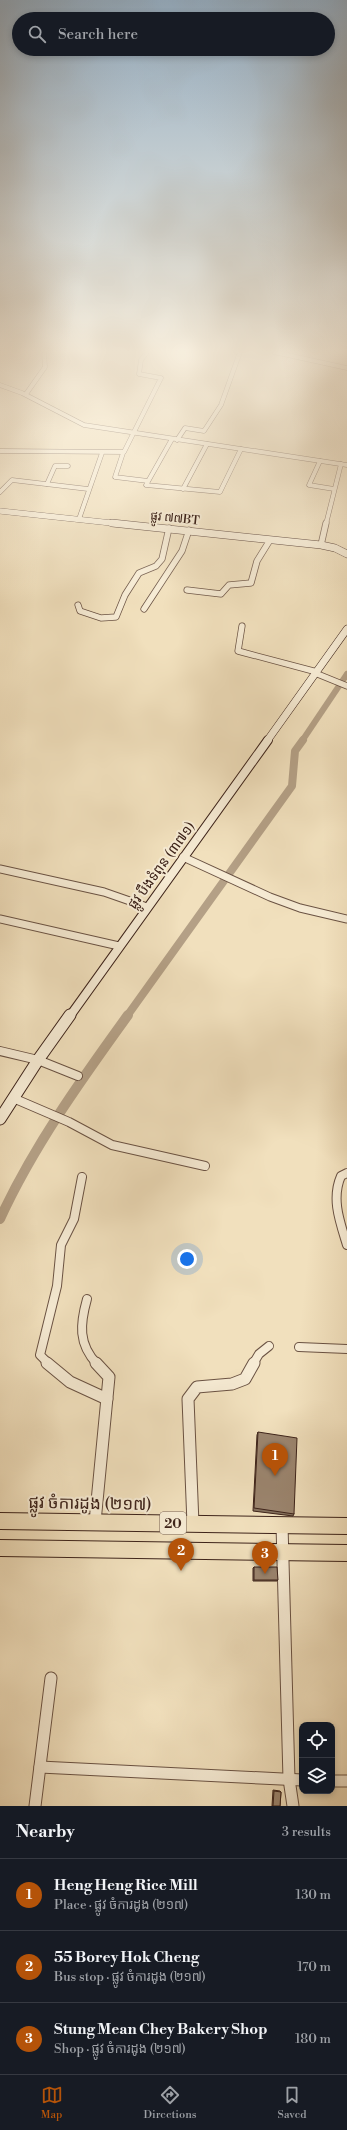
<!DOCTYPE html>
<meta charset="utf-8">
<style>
:root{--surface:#171b24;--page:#20242c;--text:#f1f3f6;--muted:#9ea1a6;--line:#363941;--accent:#b45309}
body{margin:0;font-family:"Libre Bodoni","Noto Sans Khmer",serif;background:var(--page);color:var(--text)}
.controls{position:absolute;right:12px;bottom:12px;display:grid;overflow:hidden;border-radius:8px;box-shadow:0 2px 6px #0003}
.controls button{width:36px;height:36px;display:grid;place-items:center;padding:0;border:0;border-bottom:1px solid var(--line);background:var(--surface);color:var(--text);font:20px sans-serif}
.you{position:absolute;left:187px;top:1259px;width:14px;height:14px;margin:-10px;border:3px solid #fff;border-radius:50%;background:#1a73e8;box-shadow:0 0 0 6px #1a73e833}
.badge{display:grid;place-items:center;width:26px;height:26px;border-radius:50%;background:var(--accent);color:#fff;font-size:13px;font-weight:700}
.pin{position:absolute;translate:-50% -33px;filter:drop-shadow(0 1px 2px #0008)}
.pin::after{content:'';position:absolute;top:21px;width:14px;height:12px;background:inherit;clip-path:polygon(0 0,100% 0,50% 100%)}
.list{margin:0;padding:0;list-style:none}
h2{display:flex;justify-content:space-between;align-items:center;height:52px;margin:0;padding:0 16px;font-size:17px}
h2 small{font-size:13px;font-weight:400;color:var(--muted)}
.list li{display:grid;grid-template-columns:26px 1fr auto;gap:12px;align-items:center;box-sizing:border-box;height:72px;padding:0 16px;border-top:1px solid var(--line)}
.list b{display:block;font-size:15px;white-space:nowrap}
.list p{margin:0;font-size:13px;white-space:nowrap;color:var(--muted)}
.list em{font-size:13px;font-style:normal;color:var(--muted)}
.icon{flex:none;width:22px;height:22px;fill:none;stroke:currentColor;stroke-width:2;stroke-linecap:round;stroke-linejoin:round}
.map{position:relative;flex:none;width:347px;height:1806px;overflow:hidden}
.search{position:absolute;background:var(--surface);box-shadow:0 2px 6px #0003;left:12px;right:12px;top:12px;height:44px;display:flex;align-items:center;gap:10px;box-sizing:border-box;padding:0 14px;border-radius:22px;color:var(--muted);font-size:15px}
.sheet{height:268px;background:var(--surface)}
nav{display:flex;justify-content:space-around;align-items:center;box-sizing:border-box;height:56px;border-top:1px solid var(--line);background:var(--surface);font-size:11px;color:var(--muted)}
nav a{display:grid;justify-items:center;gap:2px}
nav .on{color:var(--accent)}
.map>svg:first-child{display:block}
</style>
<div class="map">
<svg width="347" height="1806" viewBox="0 0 347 1806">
<rect width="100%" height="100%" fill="#f1e0bd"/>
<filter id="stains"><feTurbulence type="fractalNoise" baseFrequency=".005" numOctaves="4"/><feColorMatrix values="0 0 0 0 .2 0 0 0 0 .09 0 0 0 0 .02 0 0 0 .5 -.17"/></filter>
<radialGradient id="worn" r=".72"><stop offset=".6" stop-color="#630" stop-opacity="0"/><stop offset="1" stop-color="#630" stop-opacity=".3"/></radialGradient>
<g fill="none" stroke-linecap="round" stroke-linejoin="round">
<path stroke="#b4a086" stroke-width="6" d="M302,741l45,-67"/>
<path stroke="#b4a086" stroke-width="8" d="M127,1016l165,-230 3,-35 8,-11"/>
<path stroke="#b4a086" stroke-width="10" d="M0,1219c33,-72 81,-139 128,-204"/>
<g stroke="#6a5243" stroke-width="5">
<g id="street-far4">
<path d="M274,352l73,16"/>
<path d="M0,385l22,8 62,32 263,40"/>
<path d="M26,394l19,-27 -1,-15"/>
<path d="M172,439l-26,46 74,7 21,-43"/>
<path d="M177,440l8,-12 19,3 17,-26 19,-53"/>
<path d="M0,451l124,1 37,-74 -22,-4 2,-14 6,-8"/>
<path d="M123,453l-8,24 33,4"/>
<path d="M320,461l-11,24 25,4"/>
<path d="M47,484l8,-18h13"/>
<path d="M183,489l24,-45"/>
<path d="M0,492l12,-12 76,9"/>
<path d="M79,519l23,-66"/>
<path d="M326,524l15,-60"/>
</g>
</g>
<g stroke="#6a5243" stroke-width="7">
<g id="street-far3">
<path d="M321,545l5,-22"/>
<path d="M187,590l34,4 8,-9 22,-2 6,-22 13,-21"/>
<path d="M78,605l2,6 21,7 15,-1 9,-22 14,-22 17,-7 6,-7 7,-31"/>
<path d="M144,609l38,-58 7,-21"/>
<path d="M242,626l-4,25 79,21"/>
<path d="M315,673l32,13"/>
</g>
</g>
<g stroke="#6a5243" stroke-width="9">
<g id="street-far2">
<path d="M183,857l87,40 30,11 47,11"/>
<path d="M0,869l104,23 43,15"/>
<path d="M0,919l119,27"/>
</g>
</g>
<g stroke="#6a5243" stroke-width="10">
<g id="street-far1">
<path d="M0,1051l38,9 40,16"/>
<path d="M13,1098l56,24 43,23 93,21"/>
<path d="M347,1173l-6,3c-10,23 -1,46 6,69"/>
<path d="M87,1299c-7,25 -9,45 10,65"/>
<path d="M299,1347l48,2"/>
<path d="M49,1364l-9,-9 17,-69 4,-41 13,-26 8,-42"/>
<path d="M253,1364l6,-10 10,-8"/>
</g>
</g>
<g stroke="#6a5243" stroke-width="13">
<g id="street">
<path d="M47,1363l23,19 37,17"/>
<path d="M95,1522l14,-145 -13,-14"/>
<path d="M193,1524l-5,-125 9,-12 35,-3 13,-5 9,-16"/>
<path d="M282,1525l7,254 4,27"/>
<path d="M40,1767l262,13"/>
<path d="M332,1781h15"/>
<path d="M35,1806l16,-128"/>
</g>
</g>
<g stroke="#3d231a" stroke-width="6">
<path id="secondary-far3" d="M0,511l121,13"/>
</g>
<g stroke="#3d231a" stroke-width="8">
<g id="secondary-far2">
<path d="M112,523l209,22 14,3 12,6"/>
<path d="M267,741l80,-112"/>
</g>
</g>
<g stroke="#3d231a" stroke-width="10">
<path id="secondary-far1" d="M70,1016l198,-276"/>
</g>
<g stroke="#3d231a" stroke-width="13">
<path id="secondary" d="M0,1119l38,-59 32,-45"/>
</g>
<g stroke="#3d231a" stroke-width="18">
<g id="primary">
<path d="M0,1521l347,5"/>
<path d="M0,1548l347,5"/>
</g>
</g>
<use href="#street-far4" stroke="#f6ebd4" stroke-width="4"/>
<use href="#street-far3" stroke="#f6ebd4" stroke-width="5.5"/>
<use href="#street-far2" stroke="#f6ebd4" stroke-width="7"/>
<use href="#street-far1" stroke="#f6ebd4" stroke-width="8"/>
<use href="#street" stroke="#f6ebd4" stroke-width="11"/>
<use href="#secondary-far3" stroke="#f6ebd4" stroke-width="5.5"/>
<use href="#secondary-far2" stroke="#f6ebd4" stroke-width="7"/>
<use href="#secondary-far1" stroke="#f6ebd4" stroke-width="8"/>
<use href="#secondary" stroke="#f6ebd4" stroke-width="11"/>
<use href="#primary" stroke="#f1e0bd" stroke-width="16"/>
</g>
<g fill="#85725f" stroke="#3d231a">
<path d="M258,1432l36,82 -1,2 -40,-5 4,-76z"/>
<path d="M254,1567l24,13 -1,1h-24v-13z"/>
<path d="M273,1790l7,1 1,1 -1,14h-8z"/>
</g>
<g fill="#9b856f" stroke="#3d231a">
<path d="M258,1432l39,6 -3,76 -40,-6z"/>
<path d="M254,1567h23l1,13h-24z"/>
<path d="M274,1791l7,1 -1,14h-7z"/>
</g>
<linearGradient id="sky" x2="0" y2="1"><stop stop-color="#93acc1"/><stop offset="0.58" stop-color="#f9f1e1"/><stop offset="1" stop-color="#f9f1e1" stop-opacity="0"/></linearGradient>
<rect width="347" height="605" fill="url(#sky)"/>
<g text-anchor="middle" stroke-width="4" stroke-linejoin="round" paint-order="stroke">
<g font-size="12" fill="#3d231a" stroke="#f6ebd4">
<text transform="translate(175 518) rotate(6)" y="4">ផ្លូវ ៧៧BT</text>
</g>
<rect fill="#f6ebd4" stroke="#745f52" stroke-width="1" x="160" y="1512" width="26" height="22" rx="3"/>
<g font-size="13" font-weight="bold" fill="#3d231a">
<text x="173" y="1528">20</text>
</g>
<g font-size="14" fill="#3d231a" stroke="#f6ebd4">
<text transform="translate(161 865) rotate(-54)" y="5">ផ្លូវ បឹងទំពុន (៣៧១)</text>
</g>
<g font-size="17" fill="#3d231a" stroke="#f6ebd4">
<text transform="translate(90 1503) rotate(1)" y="6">ផ្លូវ ចំការដូង (២១៧)</text>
</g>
</g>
<rect width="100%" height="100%" filter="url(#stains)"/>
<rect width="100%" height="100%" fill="url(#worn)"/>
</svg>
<div class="controls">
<button><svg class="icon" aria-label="locate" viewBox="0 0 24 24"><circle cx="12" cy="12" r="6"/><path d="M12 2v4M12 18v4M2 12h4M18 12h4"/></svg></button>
<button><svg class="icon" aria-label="layers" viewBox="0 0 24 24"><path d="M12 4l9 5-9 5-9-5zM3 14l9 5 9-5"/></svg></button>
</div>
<div class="you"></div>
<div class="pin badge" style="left:275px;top:1476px">1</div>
<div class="pin badge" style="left:181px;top:1571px">2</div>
<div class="pin badge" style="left:265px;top:1574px">3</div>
<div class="search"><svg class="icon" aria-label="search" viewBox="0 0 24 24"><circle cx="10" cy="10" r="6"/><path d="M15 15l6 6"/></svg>Search here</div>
</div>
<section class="sheet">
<h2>Nearby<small>3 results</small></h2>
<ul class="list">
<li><span class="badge">1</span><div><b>Heng Heng Rice Mill</b><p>Place · ផ្លូវ ចំការដូង (២១៧)</p></div><em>130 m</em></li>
<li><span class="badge">2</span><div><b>55 Borey Hok Cheng</b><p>Bus stop · ផ្លូវ ចំការដូង (២១៧)</p></div><em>170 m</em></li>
<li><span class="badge">3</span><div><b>Stung Mean Chey Bakery Shop</b><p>Shop · ផ្លូវ ចំការដូង (២១៧)</p></div><em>180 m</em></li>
</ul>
</section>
<nav>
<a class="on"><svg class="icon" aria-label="map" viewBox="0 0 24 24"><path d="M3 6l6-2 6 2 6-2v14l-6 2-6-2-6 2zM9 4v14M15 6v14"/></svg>Map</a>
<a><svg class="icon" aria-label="directions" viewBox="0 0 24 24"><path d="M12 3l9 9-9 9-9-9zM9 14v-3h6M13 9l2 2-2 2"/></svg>Directions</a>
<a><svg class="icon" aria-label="saved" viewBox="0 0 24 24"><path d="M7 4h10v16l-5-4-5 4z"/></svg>Saved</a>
</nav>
